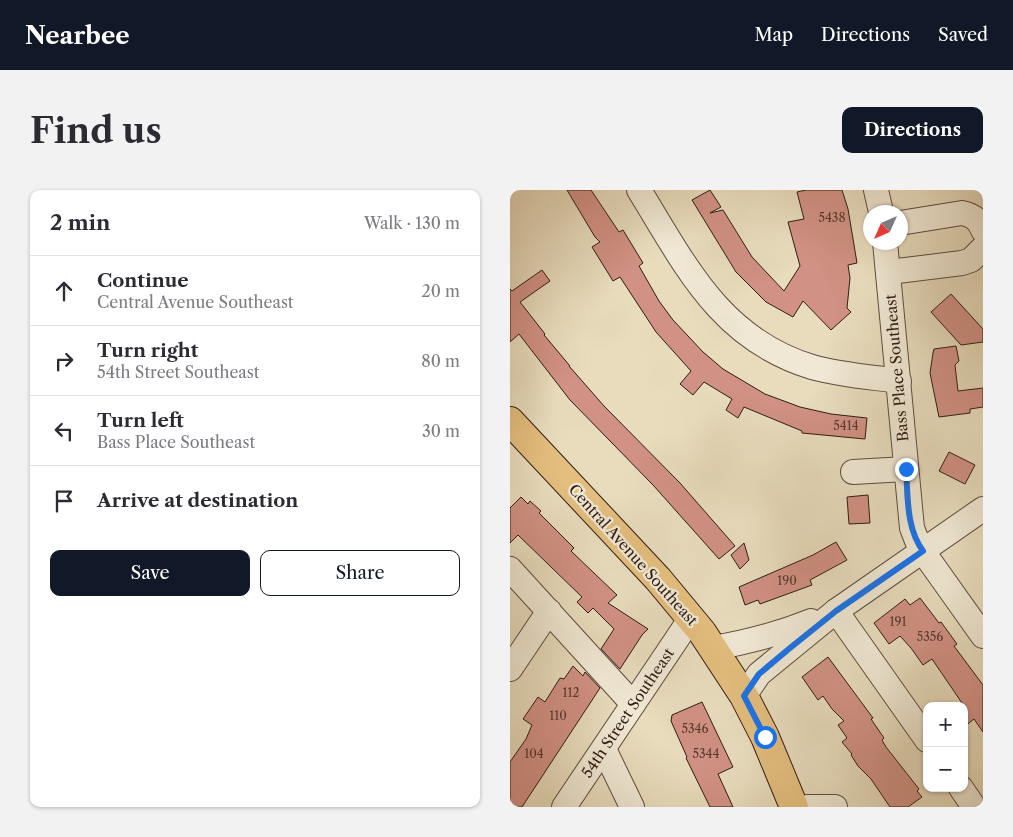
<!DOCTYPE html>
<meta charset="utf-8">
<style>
:root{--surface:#fff;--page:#f2f2f3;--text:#2b2b33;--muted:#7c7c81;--line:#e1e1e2;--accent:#111827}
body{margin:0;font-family:"Libre Caslon Text",serif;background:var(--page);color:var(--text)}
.controls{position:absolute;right:15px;bottom:15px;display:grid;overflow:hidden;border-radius:10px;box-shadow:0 1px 4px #0004}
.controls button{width:45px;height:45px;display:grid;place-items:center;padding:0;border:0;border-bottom:1px solid var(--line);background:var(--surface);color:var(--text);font:25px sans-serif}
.compass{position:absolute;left:353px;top:15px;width:45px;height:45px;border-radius:50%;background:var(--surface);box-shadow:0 1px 4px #0004;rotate:225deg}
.stop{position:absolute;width:15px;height:15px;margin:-11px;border:4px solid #1a73e8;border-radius:50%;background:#fff}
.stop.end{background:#1a73e8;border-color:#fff;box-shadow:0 1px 5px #0008}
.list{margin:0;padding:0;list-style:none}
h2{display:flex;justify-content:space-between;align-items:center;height:65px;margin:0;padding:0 20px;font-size:21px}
h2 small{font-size:16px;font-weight:400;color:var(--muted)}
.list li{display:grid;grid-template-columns:32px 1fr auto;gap:15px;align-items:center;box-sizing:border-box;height:70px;padding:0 20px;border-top:1px solid var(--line)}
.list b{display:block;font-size:19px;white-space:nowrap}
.list p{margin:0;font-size:16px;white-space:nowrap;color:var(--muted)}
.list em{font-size:16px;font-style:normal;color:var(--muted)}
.actions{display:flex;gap:10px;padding:15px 20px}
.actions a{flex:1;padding:11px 0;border:1px solid var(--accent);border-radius:10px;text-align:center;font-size:18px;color:var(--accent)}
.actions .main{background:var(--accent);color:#fff}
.icon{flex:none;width:28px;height:28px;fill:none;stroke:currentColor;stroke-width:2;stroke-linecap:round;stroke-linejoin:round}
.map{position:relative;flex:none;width:473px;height:617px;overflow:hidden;border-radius:10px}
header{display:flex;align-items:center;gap:30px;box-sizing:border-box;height:70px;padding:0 25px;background:var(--accent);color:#fff}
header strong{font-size:24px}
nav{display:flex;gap:28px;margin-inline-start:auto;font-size:18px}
.intro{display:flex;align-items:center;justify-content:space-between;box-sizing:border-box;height:120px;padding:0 30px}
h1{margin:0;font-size:35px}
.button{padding:12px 22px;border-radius:10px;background:var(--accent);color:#fff;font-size:18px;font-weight:700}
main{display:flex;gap:30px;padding:0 30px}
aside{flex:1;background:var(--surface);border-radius:10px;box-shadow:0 1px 4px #0004}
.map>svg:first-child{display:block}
</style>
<header>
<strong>Nearbee</strong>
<nav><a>Map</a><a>Directions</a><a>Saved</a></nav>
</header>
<div class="intro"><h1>Find us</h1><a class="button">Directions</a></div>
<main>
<aside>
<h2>2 min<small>Walk · 130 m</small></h2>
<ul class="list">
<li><svg class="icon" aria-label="ahead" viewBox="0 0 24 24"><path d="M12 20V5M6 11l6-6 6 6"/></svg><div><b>Continue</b><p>Central Avenue Southeast</p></div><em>20 m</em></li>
<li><svg class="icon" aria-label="right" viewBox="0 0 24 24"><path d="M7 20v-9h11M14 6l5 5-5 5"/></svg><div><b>Turn right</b><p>54th Street Southeast</p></div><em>80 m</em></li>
<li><svg class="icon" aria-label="left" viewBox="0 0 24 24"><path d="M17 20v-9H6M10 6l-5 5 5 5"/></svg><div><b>Turn left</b><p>Bass Place Southeast</p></div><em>30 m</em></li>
<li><svg class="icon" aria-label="arrive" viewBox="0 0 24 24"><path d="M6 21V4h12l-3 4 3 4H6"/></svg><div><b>Arrive at destination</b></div></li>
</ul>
<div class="actions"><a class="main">Save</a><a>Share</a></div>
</aside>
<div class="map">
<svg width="473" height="617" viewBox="0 0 473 617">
<rect width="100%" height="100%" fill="#e8dcbd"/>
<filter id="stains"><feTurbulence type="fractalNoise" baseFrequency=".004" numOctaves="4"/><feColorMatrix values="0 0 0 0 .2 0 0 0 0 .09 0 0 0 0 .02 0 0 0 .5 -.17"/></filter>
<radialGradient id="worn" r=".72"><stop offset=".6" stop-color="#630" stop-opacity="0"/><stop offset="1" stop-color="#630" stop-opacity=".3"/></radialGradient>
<g fill="#d19184" stroke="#2e1c13">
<path d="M57,0h24l28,42 4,-2 20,33 -4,3 20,35 14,19 30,32 20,17 42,25 35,13 31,7 36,4 -2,21 -63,-6v-2l-58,-24 -6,11 -12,-8 6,-11 -28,-17 -11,13 -13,-11 11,-13 -35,-39 -36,-55 -7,4 -21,-34 8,-5 -5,-5z"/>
<path d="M200,0l11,17 -11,6 13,-3 29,47 32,34 16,-25 -12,-44 16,-3 -7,-27 9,-2h36l6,19 9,54 -9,2 2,13 -3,30 4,4 -20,18 -28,-29 -10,16 -27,-15 -30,-30 -44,-72z"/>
<path d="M32,80l8,11 -30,21 25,32 -1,1 26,31h-1l35,40 76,77 55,63 -16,13 -66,-74 -83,-85 -51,-66 -9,8v-53l2,2z"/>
<path d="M441,104l32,35v13l-22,3 -30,-33z"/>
<path d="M446,156l3,15 -4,4 3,26 25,-3v19l-13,2v4l-31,4 -9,-44 3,-20 1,-4z"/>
<path d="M439,262l26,13 -10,19 -26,-13z"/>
<path d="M358,305l2,28 -21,1 -2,-27z"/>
<path d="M11,307l7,7 2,-3 11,10 -2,2 35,35 -3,3 46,44 -9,8 40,26 -6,6 -22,34 -19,-20 13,-20 -21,-21 -5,5 -11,-11 5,-5 -64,-62 -8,8v-35z"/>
<path d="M326,352l11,18 -37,20 2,5 -52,19 -2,-4 -13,5 -6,-18 74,-32z"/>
<path d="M234,353l5,17 -9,9 -9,-14z"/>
<path d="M410,408l19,25 2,-1 16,22 -3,2 29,39v47l-9,-13 -10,8v-21l-32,-47 -9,6 -12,-17 -11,-12 -11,8 -15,-21 31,-24 5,6z"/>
<path d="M318,467l45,61 -2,1 13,19 -2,2 4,7 33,42 -2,2 5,6 -14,10h-18l-19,-28 -13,-13 -7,-11 1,-1 -10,-12 5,-4 -9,-13 6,-4 -12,-12 -9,-13 -5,4 -16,-23z"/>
<path d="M63,476l10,10 2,-4 15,16 -78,119h-12v-45l16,-23 6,-14 -9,-6 15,-22 7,5 15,-24 4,1z"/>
<path d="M192,512l31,65 -15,7 15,33h-23l-24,-49 1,-1 -16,-36 1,-6z"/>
</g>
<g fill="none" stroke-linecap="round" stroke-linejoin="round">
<g stroke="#5c4c3e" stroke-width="26">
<g id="minor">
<path d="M129,0c47,76 81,149 173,177 28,8 58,10 87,14"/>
<path d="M366,0l5,22"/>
<path d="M390,33l62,-10c11,2 17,7 21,17"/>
<path d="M375,52l27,286 7,18 64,90"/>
<path d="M379,82l73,-9 9,-3 12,-12"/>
<path d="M343,282l53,-3"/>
<path d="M0,379l123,135"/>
<path d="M326,421l91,129"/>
<path d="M204,458c34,-6 65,-14 97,-27"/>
<path d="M0,479l39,-58"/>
<path d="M234,506l15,-22 77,-63 147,-102"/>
<path d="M94,559l28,58"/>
<path d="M451,598l13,19"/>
<path d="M54,617l127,-189"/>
<path d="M297,617h28"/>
</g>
</g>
<g stroke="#2e1c13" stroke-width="30">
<path id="major" d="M0,231l148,158 44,53 42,64 21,41 29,70"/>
</g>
<use href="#minor" stroke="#f0e8d4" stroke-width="24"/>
<use href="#major" stroke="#e4be7e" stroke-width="28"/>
</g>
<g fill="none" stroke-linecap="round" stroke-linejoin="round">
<path stroke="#1a73e8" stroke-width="6" d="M255,547l-21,-41 15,-22 31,-26 46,-37 87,-60c-17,-23 -15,-54 -17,-82"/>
</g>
<g text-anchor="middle" stroke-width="4.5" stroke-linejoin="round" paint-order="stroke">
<g font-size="12" fill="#57392f">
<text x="322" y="32">5438</text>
<text x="336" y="240">5414</text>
<text x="277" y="395">190</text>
<text x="388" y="436">191</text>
<text x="420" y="451">5356</text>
<text x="61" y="507">112</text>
<text x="48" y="530">110</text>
<text x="185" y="543">5346</text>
<text x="24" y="568">104</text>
<text x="196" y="568">5344</text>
</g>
<g font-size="15" fill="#2e1c13" stroke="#f0e8d4">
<text transform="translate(387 178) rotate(-95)" y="5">Bass Place Southeast</text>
<text transform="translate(123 365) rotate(48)" y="5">Central Avenue Southeast</text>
<text transform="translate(118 523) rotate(-56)" y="5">54th Street Southeast</text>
</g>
</g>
<rect width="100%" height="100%" filter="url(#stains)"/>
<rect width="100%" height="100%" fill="url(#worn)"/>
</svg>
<div class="controls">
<button>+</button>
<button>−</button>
</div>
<svg class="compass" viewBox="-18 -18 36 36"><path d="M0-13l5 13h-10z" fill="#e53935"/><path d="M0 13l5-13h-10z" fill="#7c7c81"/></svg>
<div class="stop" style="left:255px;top:547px"></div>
<div class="stop end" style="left:396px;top:279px"></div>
</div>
</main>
